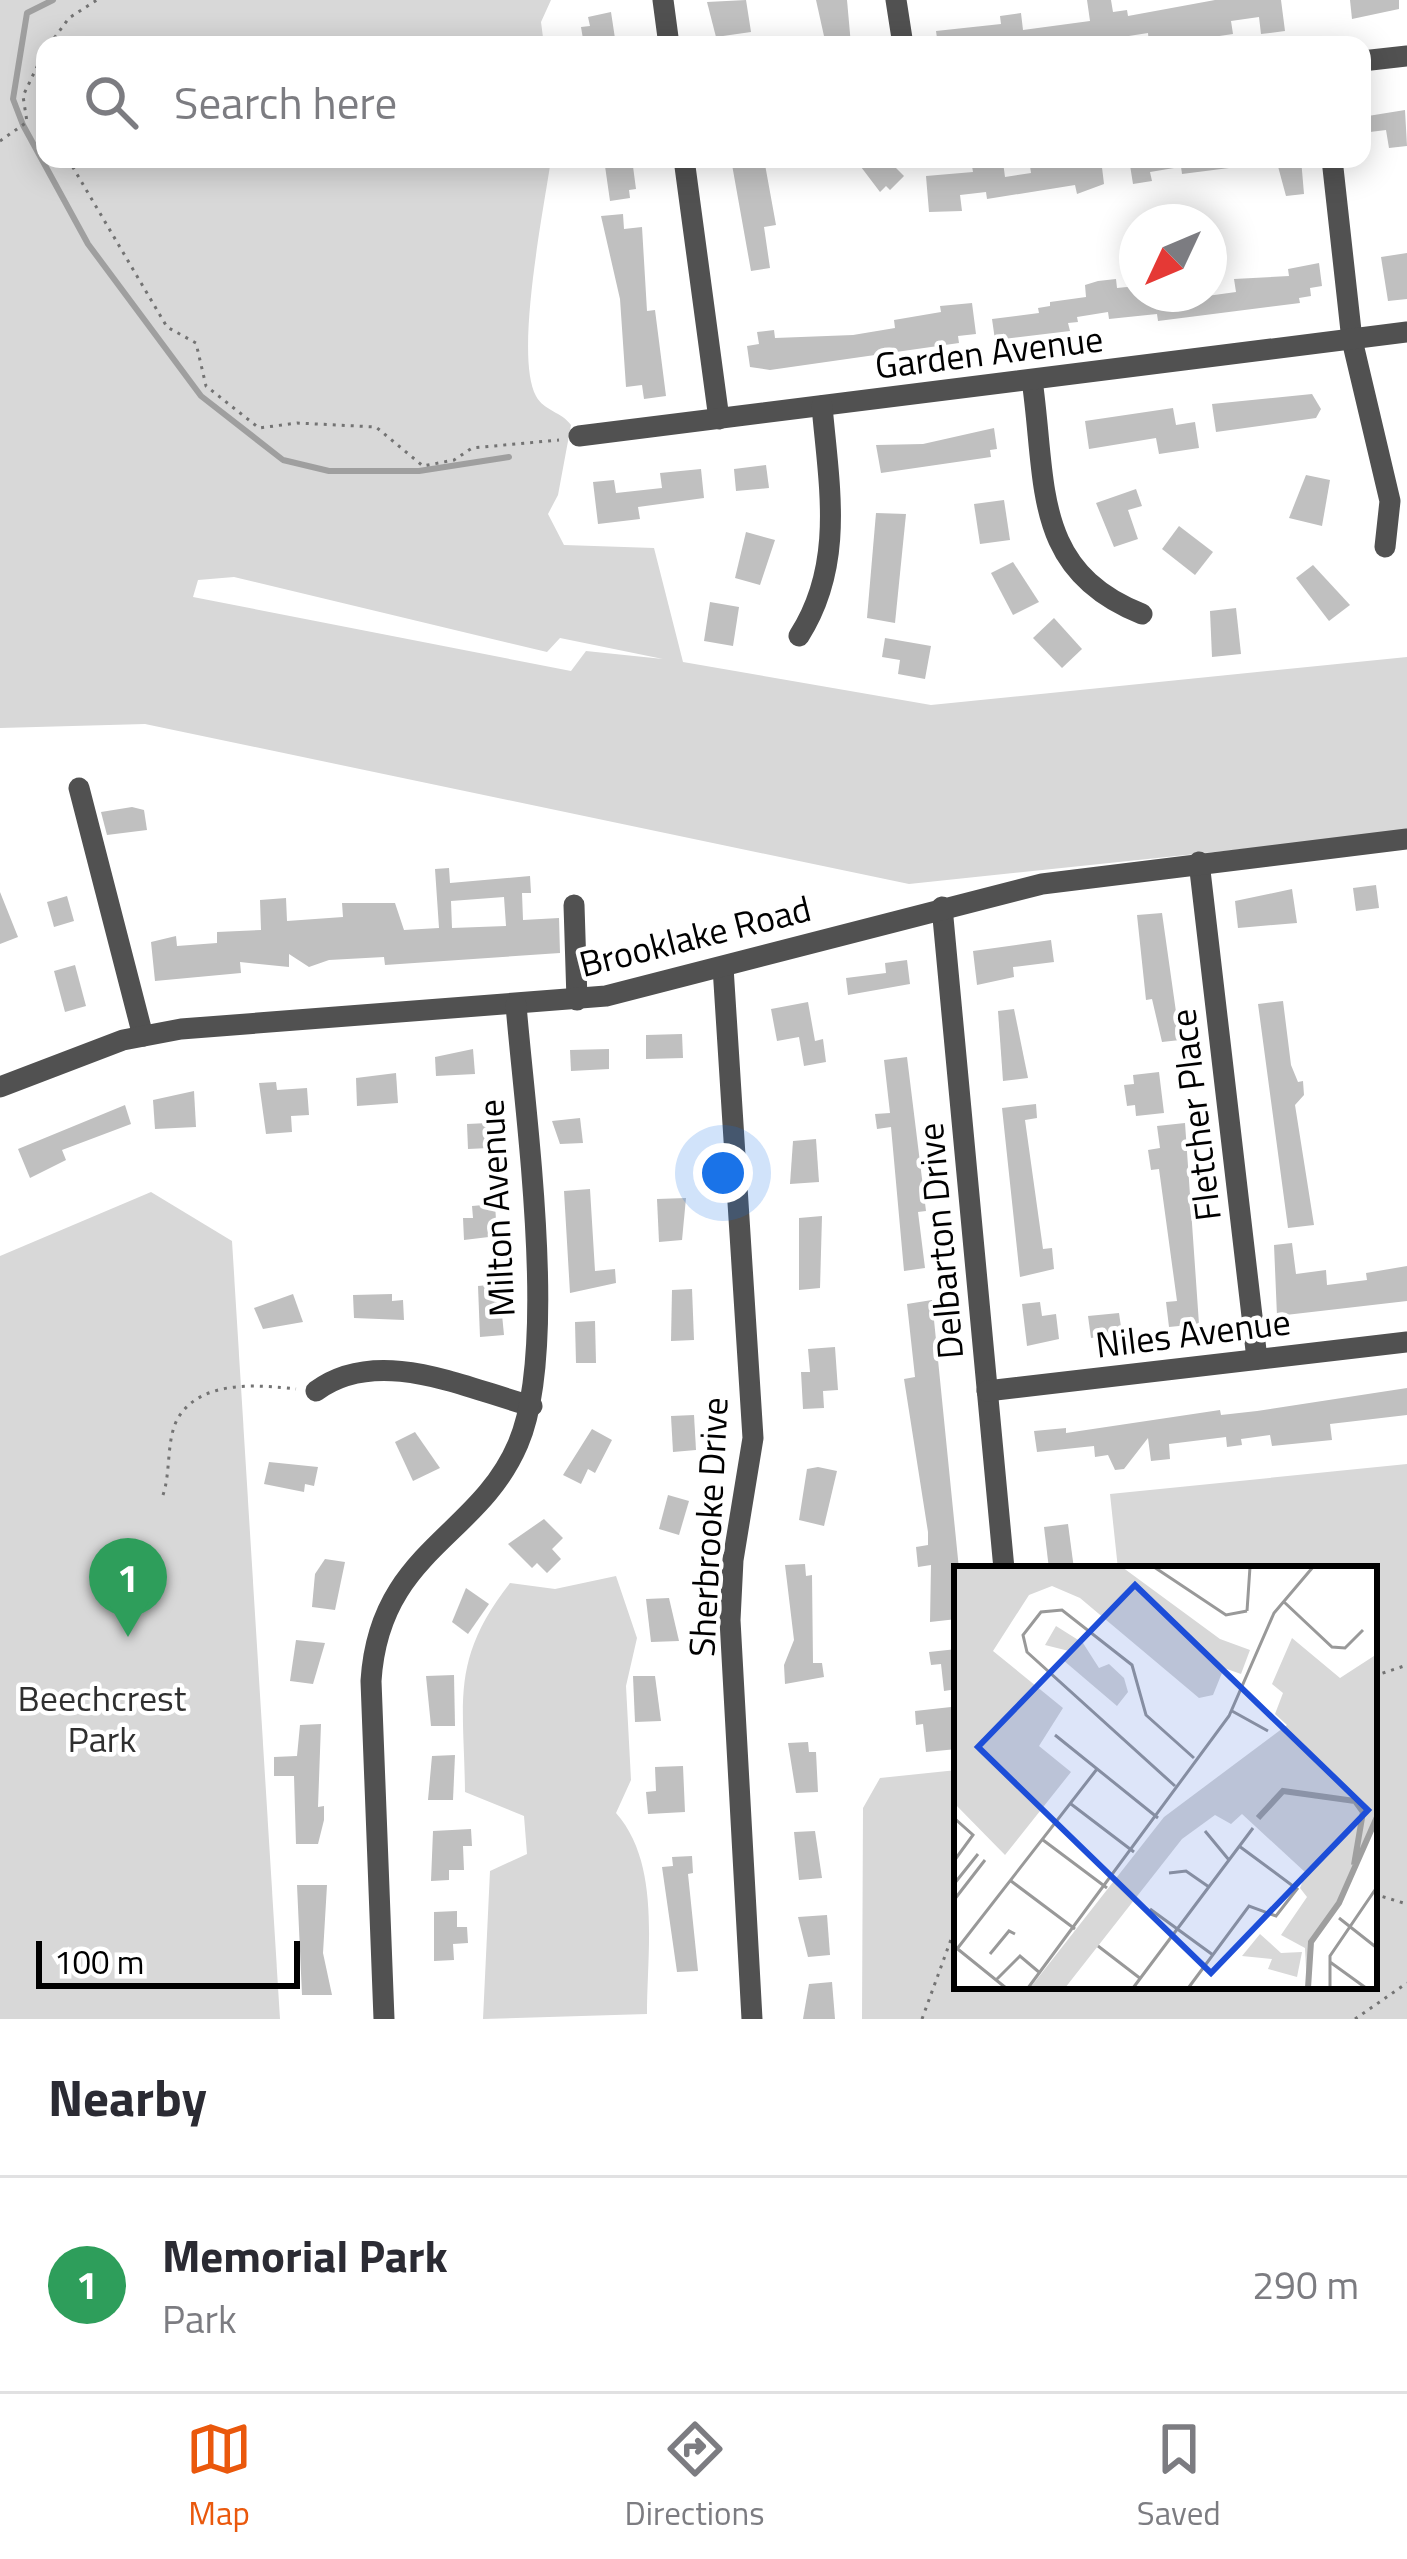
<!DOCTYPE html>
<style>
:root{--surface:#fff;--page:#f2f2f3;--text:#2b2b33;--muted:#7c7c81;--line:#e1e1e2;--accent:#ea580c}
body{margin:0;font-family:"Titillium Web",sans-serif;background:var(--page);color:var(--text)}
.compass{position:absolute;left:1119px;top:204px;width:108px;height:108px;border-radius:50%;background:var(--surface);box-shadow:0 6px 30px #0003;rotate:226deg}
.scale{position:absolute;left:36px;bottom:30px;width:264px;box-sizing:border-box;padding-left:12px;border:6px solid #000;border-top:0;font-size:33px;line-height:42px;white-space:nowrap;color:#000;-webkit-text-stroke:9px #fff;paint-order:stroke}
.you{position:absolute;left:723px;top:1173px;width:42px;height:42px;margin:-30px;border:9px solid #fff;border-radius:50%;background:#1a73e8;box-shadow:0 0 0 18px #1a73e833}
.badge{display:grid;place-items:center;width:78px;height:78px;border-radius:50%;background:var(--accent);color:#fff;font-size:39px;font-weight:700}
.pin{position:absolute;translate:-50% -99px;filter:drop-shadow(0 3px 6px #0008)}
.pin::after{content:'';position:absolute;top:63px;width:42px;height:36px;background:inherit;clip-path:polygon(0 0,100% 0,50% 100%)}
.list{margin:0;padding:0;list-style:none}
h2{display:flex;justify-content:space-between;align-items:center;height:156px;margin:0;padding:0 48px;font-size:51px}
h2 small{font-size:39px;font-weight:400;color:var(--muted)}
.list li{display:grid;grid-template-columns:78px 1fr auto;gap:36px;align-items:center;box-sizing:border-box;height:216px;padding:0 48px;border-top:3px solid var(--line)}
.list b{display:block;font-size:45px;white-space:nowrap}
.list p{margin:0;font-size:39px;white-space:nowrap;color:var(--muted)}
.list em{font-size:39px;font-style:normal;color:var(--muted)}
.icon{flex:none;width:66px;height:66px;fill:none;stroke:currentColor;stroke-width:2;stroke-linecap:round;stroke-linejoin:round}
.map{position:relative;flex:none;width:1407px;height:2019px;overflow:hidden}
.search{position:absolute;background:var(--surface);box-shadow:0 6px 30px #0003;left:36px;right:36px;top:36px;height:132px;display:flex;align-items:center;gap:30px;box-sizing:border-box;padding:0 42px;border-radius:24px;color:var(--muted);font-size:45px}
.sheet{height:372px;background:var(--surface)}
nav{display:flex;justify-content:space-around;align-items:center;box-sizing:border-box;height:168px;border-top:3px solid var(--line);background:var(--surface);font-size:33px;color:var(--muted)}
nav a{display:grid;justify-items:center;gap:6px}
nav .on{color:var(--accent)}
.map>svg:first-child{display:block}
</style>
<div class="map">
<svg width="1407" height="2019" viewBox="0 0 1407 2019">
<rect width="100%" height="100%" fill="#fff"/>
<g fill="#d8d8d8" fill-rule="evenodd">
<path d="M0,0h551l-10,22 3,23h-499v114h506c-7,50 -37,197 -15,237 8,15 26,16 35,29l-13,70 -10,19 16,31 90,3 29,114 248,43 476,-48v175l-498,52 -764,-160 -145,4zM234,577l313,75 13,-14 103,21 -77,-8 -15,20 -378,-74 5,-17z"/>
<path d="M151,1192l81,49 48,778h-280v-763z"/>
<path d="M1407,1464v555h-545l1,-211 17,-30 77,-8v216h417v-417h-256l-8,-75z"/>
<path d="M616,1576l21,62 -11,48 5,94 -15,33c45,51 31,136 31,201l-164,5 7,-148 37,-17 -3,-38 -59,-24c-1,-92 -15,-132 45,-209l45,6z"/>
</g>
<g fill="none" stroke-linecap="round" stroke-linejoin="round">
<path stroke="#9f9f9f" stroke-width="6" d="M53,0l-26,13 -14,86 10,26 65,119 113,152 82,64 46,11h90l90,-14"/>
</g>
<g fill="#c0c0c0" fill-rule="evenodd">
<path d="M746,0l5,32 -35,5 -9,-35z"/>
<path d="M816,0h31l4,45h-25z"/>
<path d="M1087,0h24l2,12 14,-2 1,6 87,-16h66l4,31 -24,3 -2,-17 -28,4 2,13 -75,11h-9l-1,-12 -32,5 1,7h-179l-2,-14 65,-7 -1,-8 21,-3 2,17 67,-9z"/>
<path d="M1350,0h49v9l-47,10z"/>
<path d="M611,12l5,33h-32l-3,-18 9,-1 -2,-9z"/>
<path d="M1405,110l2,36 -18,2 -3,-18 -16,2 -2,-16z"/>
<path d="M604,159h28l4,30 -7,1 1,8 -20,3z"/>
<path d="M731,159h33l12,66 -12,2 6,41 -19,3z"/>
<path d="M855,159h32l17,17 -14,14 -4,-4 -6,6z"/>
<path d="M1029,159h72l3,25 -27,10 -2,-9 -88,14 -1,-7 -26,3 2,16 -33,1 -3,-36 47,-4 -1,-6 31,-4 2,15 26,-4z"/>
<path d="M1129,159h51v8l-30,5 2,9 -19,3z"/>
<path d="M1180,159h49v9l-47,6z"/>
<path d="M1276,159h25l3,35 -18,2z"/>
<path d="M623,214l1,15 18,-2 5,84 8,-1 11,86 -22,3 -2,-14 -16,2 -6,-88 -19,-83z"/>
<path d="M1407,253v46l-19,2 -7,-44z"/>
<path d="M1319,263l3,23 -12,2 1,8 -12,2 1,5 -142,18 -1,-7 -48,5 -1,-7 -31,5 1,5 -10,1 2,8 -75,9 -3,-21 47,-6 -1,-5 12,-2v-4l36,-5 -1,-12 13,-4 18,-2 1,9 20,-2v8l70,2 29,-4 -2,-13 55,-3 -1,-7z"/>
<path d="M972,303l4,31 -18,2 1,7 -189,27 -20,-3 -3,-21 12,-2 -2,-12 17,-2 1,8 78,-3 42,-7 -1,-8 47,-8 -1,-6z"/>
<path d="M1312,394l9,15 -5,9 -100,14 -4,-28z"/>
<path d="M1173,408l3,17 19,-3 4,26 -40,6 -3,-16 -67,11 -4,-28z"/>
<path d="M994,428l3,21 -7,1 1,7 -110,16 -5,-28 47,-1z"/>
<path d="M766,465l3,23 -33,3 -2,-22z"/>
<path d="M701,469l3,29 -66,9 2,12 -42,5 -5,-42 21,-2 2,13 46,-5 -2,-15z"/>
<path d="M1306,475l24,5 -8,46 -33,-8z"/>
<path d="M1136,489l6,17 -14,4 10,29 -24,8 -18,-44z"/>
<path d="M1004,500l6,40 -30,4 -6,-40z"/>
<path d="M876,513l30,1 -11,109 -28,-5z"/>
<path d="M1179,526l34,26 -18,23 -33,-26z"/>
<path d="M746,532l29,8 -15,45 -25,-7z"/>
<path d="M1013,562l26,40 -26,13 -22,-42z"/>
<path d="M1313,565l37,40 -21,16 -33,-43z"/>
<path d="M710,602l29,5 -6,39 -29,-5z"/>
<path d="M1236,608l5,46 -29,3 -2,-46z"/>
<path d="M1054,618l28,31 -20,19 -29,-30z"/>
<path d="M885,638l46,8 -6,33 -27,-5 2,-14 -18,-3z"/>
<path d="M132,807l12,3 3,20 -40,5 -6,-23z"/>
<path d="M449,868l1,15 80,-7 1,17h-9l1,27 36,-2 1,35 -175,12 -1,-8 -55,3 -20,7 -20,-13v13l-49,-5 1,11 -86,8 -4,-39 25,-6 1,10 40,-3v-11l44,-2 -1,-30 26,-2 1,23 56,-4 -1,-14h53l9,27 35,-2 -4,-59zM504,897l2,29 -54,2 -1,-27z"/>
<path d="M1376,885l3,23 -23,3 -3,-23z"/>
<path d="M1292,889l5,34 -59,5 -3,-27z"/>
<path d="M0,892l18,45 -18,7z"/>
<path d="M67,896l7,25 -20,6 -7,-25z"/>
<path d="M1162,913l18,127 -18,2 -10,-43 -6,1 -9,-85z"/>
<path d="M1051,940l3,22 -41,5 1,10 -37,8 -4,-34z"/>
<path d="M907,960l3,24 -62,11 -2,-17 40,-5 -1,-10z"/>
<path d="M75,965l11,41 -21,6 -11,-41z"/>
<path d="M1283,1001l8,64 7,17 5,-1 1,14 -9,10 19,120 -26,3 -30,-224z"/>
<path d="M808,1002l7,39 8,-2 3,23 -22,4 -5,-29 -22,4 -6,-32z"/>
<path d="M1014,1009l14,69 -25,3 -5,-70z"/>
<path d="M682,1034l1,24 -37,1v-24z"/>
<path d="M473,1049l2,25 -39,2 -1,-19z"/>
<path d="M609,1049v20l-38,2 -1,-21z"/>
<path d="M907,1057l19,154 -8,1 7,56 -21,3 -13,-144 -14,2 -2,-15 15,-1 -6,-53z"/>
<path d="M1159,1072l5,41 -28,3 -1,-11 -8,1 -3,-21 10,-1 -1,-9z"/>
<path d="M396,1073l2,30 -41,3 -1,-28z"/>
<path d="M276,1082l1,8 30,-2 2,27 -18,1 1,16 -26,2 -7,-51z"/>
<path d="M194,1091l2,36 -41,2 -2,-29z"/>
<path d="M1036,1104l1,14 -12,2 18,129 9,-1 2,21 -34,8 -18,-169z"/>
<path d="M125,1105l6,19 -69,26 4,10 -36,18 -12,-29z"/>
<path d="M580,1118l3,25 -23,1 -8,-23z"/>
<path d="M488,1123l1,25 -21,1 -1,-25z"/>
<path d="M1185,1123l14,201 -30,3 -3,-25 11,-1 -18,-132 -8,1 -3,-20 12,-2 -3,-22z"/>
<path d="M816,1139l3,43 -29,2 3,-43z"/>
<path d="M590,1189l5,82 20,-2 1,14 -46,10 -6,-102z"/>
<path d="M686,1198l-4,42 -23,2 -2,-43z"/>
<path d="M495,1204l2,32 -33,4 -1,-22h10l-1,-12z"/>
<path d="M822,1216l-2,72 -21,2v-72z"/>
<path d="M1292,1243l4,31 30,-4 1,15 40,-5 -1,-7 41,-7v35l-130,15 -3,-71z"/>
<path d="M499,1284l5,51 -24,2 -2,-51z"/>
<path d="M692,1289l2,51 -23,1 1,-51z"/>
<path d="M293,1294l10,28 -40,7 -9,-21z"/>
<path d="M392,1294v7l11,-1 1,20 -50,-2 -1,-23z"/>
<path d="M932,1300l27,269 -2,50 -27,3 1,-57 -13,2 -2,-20 12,-2v-13l-24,-153 11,-2 -8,-73z"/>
<path d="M1040,1302l2,14 14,-2 3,25 -32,7 -5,-42z"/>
<path d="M1119,1313l3,21 -31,4 -3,-22z"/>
<path d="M595,1321l1,42h-20l-1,-41z"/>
<path d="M835,1347l3,43 -15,1 1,17 -21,1 -2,-37h9l-2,-23z"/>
<path d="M1407,1388v27l-77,9 2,16 -60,6 -2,-11 -29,4 1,6 -15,2 -1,-10 -57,7 1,15 -19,2 -3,-23 -24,31 -9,1 -7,-15 -13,2 -1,-11 -57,6 -3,-21 32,-3v5l154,-23 1,5 36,-4z"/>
<path d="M694,1415l2,35 -23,2 -2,-36z"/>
<path d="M592,1429l20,11 -17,33 -7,-4 -7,15 -18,-9z"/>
<path d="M415,1432l25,36 -27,13 -18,-39z"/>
<path d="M269,1462l49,5 -4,19 -9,-2 -1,8 -40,-8z"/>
<path d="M818,1467l19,4 -13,55 -25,-6 8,-51z"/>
<path d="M668,1495l21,6 -10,34 -20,-6z"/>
<path d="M544,1519l19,19 -11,11 9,10 -14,14 -10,-10 -5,5 -24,-24z"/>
<path d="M1068,1524l6,45h-25l-5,-42z"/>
<path d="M325,1559l20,3 -10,48 -23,-3 3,-33z"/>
<path d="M805,1564l1,12 6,-1 1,88h9l2,14 -39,7 -1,-19 10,-25 -9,-75z"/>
<path d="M466,1588l23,16 -21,30 -16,-12z"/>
<path d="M669,1598l10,43 -28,1 -5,-43z"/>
<path d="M296,1640l29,3 -12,41 -23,-3z"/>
<path d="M957,1649v40l-13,2 -3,-27 -10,1 -2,-13z"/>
<path d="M454,1675l1,51h-24l-5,-50z"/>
<path d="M633,1676h22l6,45 -26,1z"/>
<path d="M951,1707l6,42 -31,3 -3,-28 -7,1 -1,-14z"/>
<path d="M321,1724l-3,83 6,-1v14l-6,24h-22l-2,-68h-20v-19l23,-1 3,-31z"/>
<path d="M808,1742l1,10h7l2,40 -22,1 -8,-50z"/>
<path d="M455,1755l-2,45h-25l4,-44z"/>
<path d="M683,1766l2,46 -37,2 -2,-22 10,-1 -1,-24z"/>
<path d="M471,1829l1,17h-9l1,24h-15v10l-18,1 2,-50z"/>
<path d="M815,1831l7,47 -23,2 -5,-48z"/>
<path d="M692,1856l1,17 -5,1 10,97 -21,1 -15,-105 11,-1 -1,-9z"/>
<path d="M297,1885h30l-4,68 9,42h-30z"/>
<path d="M457,1911v16h10l1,16 -15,1 1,16 -20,1v-49z"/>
<path d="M827,1915l3,40 -22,2 -10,-40z"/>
<path d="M832,1982l3,37h-32l6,-35z"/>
</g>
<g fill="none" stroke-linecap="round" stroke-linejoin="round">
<g stroke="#737373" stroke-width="3" stroke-dasharray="3 6" stroke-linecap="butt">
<path d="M49,45l20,-27 28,-18"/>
<path d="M0,141l27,-19 -4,-26 22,-46"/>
<path d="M68,159l99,168 29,16 10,43 53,42 38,-5 79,4 47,39 31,-6 18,-12 87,-8"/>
<path d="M163,1495c8,-23 3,-56 15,-77 24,-39 80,-33 118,-29"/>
<path d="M1374,1676l33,-11"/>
<path d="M1374,1894l33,10"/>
<path d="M922,2019l35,-96"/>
<path d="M1355,2019l52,-36"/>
</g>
<g stroke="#515151" stroke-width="21">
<path d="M663,0l6,45"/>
<path d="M896,0l7,45"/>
<path d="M1362,61l45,-5"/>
<path d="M684,159l35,260"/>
<path d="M1332,159l20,181 38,161 -5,46"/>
<path d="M1032,380c15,103 -1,190 110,234"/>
<path d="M579,436l828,-104"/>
<path d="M799,636c46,-72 30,-150 23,-230"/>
<path d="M79,788l64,248"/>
<path d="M1199,862l58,497"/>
<path d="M574,905l3,95"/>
<path d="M942,907l62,662"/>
<path d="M723,967l30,471 -20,122 -3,60 22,399"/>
<path d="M0,1087l123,-47 58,-11 425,-33 436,-112 365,-45"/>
<path d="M316,1391c62,-46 149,-3 216,15"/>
<path d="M987,1391l420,-49"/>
<path d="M384,2019l-13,-338c8,-130 107,-143 147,-237 41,-95 7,-329 -2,-439"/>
</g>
</g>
<g text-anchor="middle" stroke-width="9" stroke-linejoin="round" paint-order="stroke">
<g font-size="36" fill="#000" stroke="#fff">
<text transform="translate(989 352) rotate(-7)" y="13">Garden Avenue</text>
<text transform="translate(695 936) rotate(-14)" y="13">Brooklake Road</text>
<text transform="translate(1195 1115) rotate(-97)" y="13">Fletcher Place</text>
<text transform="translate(496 1208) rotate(-93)" y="13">Milton Avenue</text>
<text transform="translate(940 1241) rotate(-95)" y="13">Delbarton Drive</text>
<text transform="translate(1193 1333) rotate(-7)" y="13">Niles Avenue</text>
<text transform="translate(708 1527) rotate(-87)" y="13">Sherbrooke Drive</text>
</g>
<g font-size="36" fill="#2f2f2f" stroke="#fff">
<text x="102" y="1711">Beechcrest<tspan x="102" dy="41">Park</tspan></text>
</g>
</g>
<g transform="translate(954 1566)">
<rect width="423" height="423" fill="#fff"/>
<path d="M0,1h168l98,72 30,11 -9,24 -17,-6 -11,27 -14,3 -119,-100 -28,-12 -23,9 -36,56 70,57 -24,38 32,26 -66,83 -51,-52zM102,60l27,17 16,25 10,-4 15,14 4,14 -11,14 -54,-46 6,-9 -24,-6zM338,72l48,40 37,-24v160l-40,90 -27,36 -3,48 -2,-40 -24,-13 26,-38 -7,-9 6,-15 -64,-59 -11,10 -16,-9 -33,24 -117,149h-35l134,-171 123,-92 -12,-11 8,-21 -11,-9zM306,368l21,19 21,-1 -5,25 -29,-8 4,-10 -30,-3z" fill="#d8d8d8"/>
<path fill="none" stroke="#9f9f9f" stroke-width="6" d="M304,252l25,-27 72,10 8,11 -9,53M354,422l3,-46 28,-39 38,-86"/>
<path fill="none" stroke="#999" stroke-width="3" d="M200,1l72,48 21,-4M329,35l49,46 13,1 18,-18M293,45l3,-44M278,145l36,20M101,169l103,83M221,220l-148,-134 -4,-17 18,-23 21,-2 70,55 14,50 48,43M117,238l63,48M0,252l19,17 -19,26M251,265l24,29M89,274l64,48M215,307l17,-2 23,16M57,315l64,48M0,318l24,-30M0,334l31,-40M196,343l63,46M385,352l38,30M0,380l52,42M144,380l43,33M3,383l140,-180M36,388l19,-23 6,3M376,396l36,26M42,414l24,-24 20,17M235,421l60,-81 27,10 21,-27 -58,-43M74,422l201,-272 45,-103 39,-46M179,422l120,-160M376,422v-32l47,-69"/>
<path fill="#1d4ed8" fill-opacity="0.15" stroke="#1d4ed8" stroke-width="6" d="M181,19l233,225 -157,163 -233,-226z"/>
<rect width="423" height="423" fill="none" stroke="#000" stroke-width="6"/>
</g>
</svg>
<svg class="compass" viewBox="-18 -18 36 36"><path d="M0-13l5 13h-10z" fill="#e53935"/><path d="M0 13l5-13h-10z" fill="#7c7c81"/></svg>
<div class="scale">100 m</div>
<div class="you"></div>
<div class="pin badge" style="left:128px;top:1637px;background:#2e9e5b">1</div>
<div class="search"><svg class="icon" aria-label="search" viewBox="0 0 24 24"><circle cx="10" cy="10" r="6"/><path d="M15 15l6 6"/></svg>Search here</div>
</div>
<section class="sheet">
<h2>Nearby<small></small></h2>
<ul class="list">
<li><span class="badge" style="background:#2e9e5b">1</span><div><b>Memorial Park</b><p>Park</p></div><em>290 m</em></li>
</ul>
</section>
<nav>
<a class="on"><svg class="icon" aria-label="map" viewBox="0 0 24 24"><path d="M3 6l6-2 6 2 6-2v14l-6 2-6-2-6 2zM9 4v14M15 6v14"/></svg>Map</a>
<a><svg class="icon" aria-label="directions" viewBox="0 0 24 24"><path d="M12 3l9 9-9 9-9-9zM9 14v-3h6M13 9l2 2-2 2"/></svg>Directions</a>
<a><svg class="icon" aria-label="saved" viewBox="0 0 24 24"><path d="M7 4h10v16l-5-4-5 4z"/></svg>Saved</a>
</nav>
